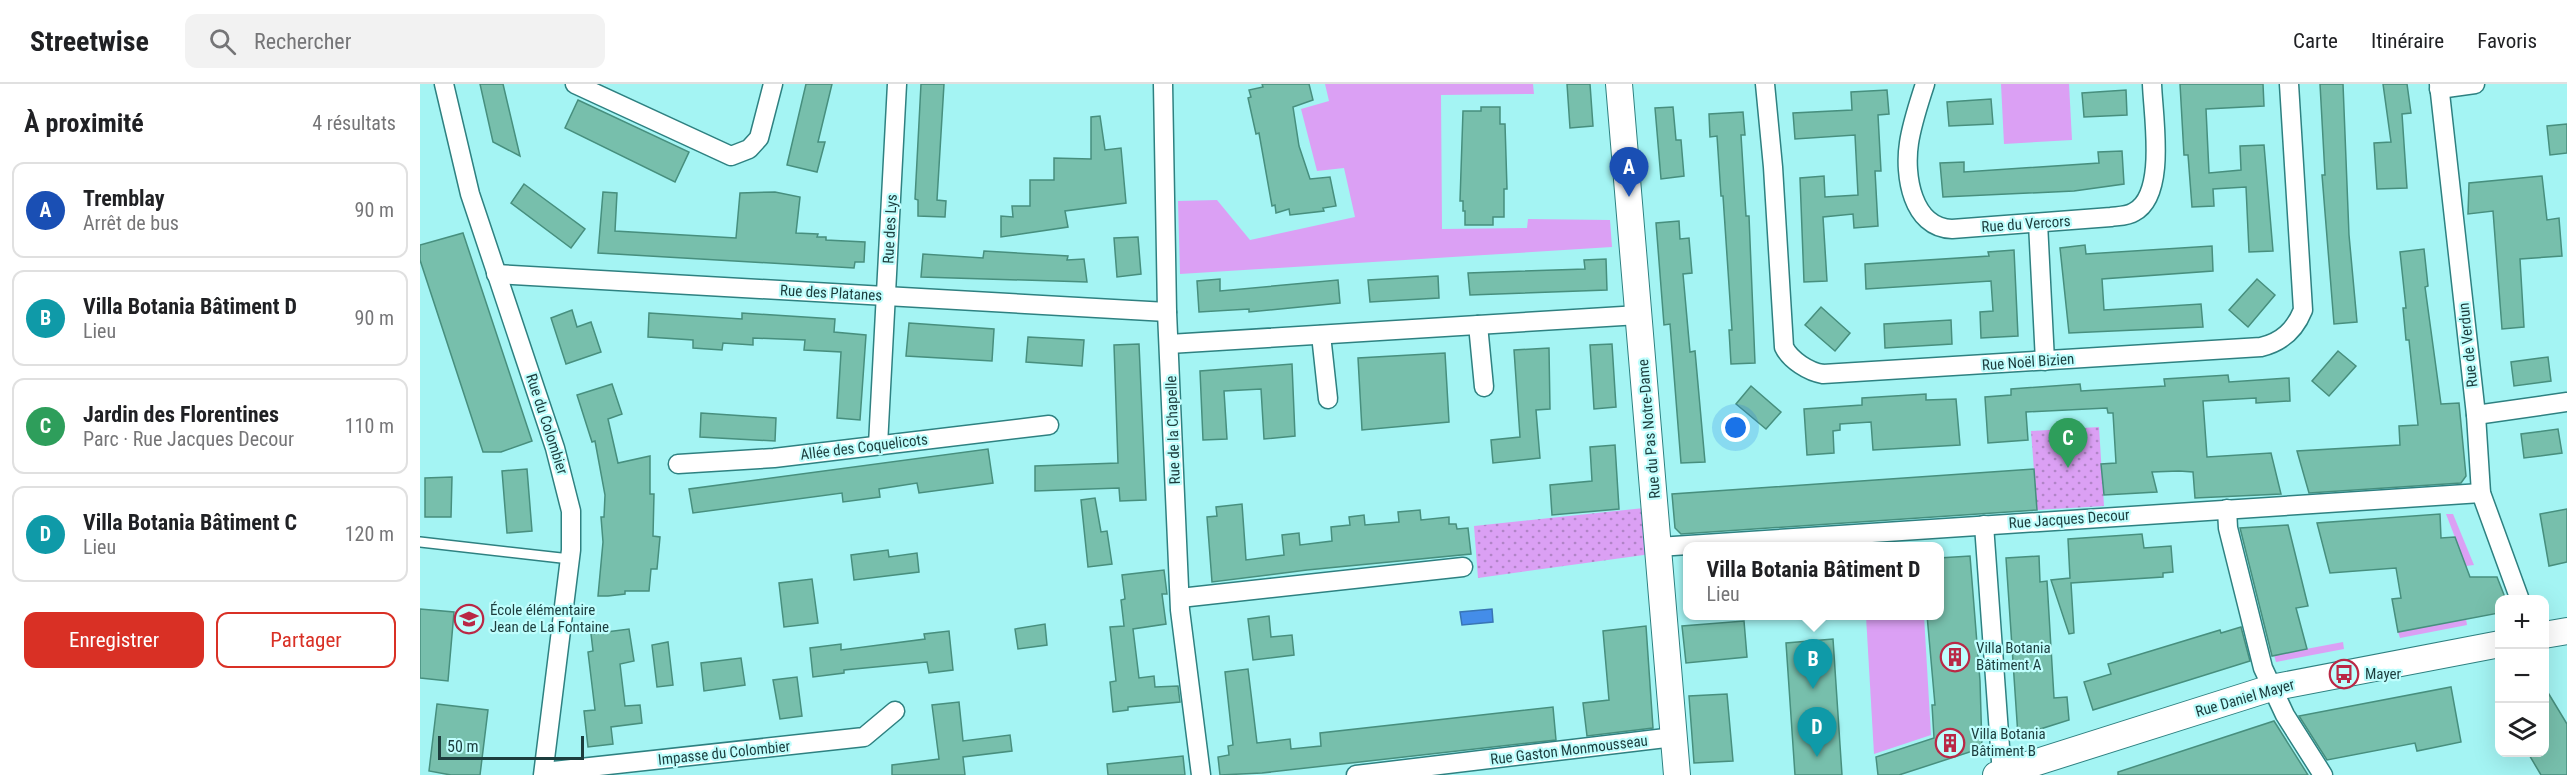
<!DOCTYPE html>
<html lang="fr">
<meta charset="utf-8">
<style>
:root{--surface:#fff;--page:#f2f2f2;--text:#202124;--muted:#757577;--line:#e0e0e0;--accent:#d93025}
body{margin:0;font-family:"Roboto Condensed",sans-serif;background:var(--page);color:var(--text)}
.controls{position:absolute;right:18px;bottom:18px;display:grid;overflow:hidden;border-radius:12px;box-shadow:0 6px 24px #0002}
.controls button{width:54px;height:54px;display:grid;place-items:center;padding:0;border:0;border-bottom:2px solid var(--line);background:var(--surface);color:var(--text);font:30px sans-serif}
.scale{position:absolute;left:18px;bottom:15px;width:146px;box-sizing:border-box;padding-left:6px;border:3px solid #1c3d3d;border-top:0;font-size:16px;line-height:21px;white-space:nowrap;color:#1c3d3d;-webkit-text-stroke:4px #bffefd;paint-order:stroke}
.you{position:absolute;left:1316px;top:344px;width:21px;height:21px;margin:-15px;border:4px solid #fff;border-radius:50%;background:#1a73e8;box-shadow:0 0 0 9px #1a73e833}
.badge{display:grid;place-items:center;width:39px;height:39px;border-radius:50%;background:var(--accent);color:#fff;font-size:20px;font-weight:700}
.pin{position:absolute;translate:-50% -50px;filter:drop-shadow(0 2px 3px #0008)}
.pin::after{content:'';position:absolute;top:32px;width:21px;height:18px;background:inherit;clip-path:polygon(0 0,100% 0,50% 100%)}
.popup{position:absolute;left:1263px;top:458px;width:261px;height:78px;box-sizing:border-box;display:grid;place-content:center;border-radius:12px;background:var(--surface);filter:drop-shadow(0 2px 4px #0005);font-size:20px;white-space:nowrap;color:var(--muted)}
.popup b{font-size:22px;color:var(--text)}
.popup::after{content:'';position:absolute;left:50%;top:100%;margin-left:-12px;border:12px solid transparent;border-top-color:var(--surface)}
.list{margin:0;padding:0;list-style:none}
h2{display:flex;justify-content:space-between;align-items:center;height:78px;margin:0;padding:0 24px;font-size:26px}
h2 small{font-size:20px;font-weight:400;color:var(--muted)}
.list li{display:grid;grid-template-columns:39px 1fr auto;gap:18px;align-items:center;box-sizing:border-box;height:96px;margin:0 12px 12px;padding:0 12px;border:2px solid var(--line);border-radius:12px}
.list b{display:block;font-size:22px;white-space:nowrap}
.list p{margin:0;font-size:20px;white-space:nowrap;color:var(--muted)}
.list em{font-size:20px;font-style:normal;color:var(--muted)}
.actions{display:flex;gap:12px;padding:18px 24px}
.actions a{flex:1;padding:14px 0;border:2px solid var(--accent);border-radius:12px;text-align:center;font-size:21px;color:var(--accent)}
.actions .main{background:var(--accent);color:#fff}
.icon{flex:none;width:33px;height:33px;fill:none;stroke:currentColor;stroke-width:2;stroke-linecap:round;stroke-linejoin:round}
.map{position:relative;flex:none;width:2147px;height:691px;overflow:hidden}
header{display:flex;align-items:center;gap:36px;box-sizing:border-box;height:84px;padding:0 30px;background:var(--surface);border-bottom:2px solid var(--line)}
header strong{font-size:28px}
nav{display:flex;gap:33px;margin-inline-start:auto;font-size:21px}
.search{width:420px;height:54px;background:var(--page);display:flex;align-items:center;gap:15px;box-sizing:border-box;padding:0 21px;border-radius:12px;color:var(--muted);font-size:22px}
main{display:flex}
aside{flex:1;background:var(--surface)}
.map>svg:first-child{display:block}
</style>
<header>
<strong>Streetwise</strong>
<div class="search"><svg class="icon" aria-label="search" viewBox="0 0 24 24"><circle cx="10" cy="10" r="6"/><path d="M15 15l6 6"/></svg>Rechercher</div>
<nav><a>Carte</a><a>Itinéraire</a><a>Favoris</a></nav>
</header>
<main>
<aside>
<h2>À proximité<small>4 résultats</small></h2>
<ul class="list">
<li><span class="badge" style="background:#1a4fb4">A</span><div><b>Tremblay</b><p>Arrêt de bus</p></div><em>90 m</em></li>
<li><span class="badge" style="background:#0f9aa8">B</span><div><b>Villa Botania Bâtiment D</b><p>Lieu</p></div><em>90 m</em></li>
<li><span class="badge" style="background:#2e9e5b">C</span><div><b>Jardin des Florentines</b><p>Parc · Rue Jacques Decour</p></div><em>110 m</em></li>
<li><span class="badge" style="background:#0f9aa8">D</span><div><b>Villa Botania Bâtiment C</b><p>Lieu</p></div><em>120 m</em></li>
</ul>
<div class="actions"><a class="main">Enregistrer</a><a>Partager</a></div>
</aside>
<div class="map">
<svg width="2147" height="691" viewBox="0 0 2147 691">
<defs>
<pattern id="park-dots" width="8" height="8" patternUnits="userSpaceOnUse" patternTransform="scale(1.5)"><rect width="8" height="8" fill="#dba0f4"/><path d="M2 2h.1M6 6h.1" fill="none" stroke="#b184c7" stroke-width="1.8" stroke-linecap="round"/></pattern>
</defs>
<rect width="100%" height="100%" fill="#a4f4f3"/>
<g fill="#dba0f4">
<path d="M905,0h208l1,10 -93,1 1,134 85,-1 1,-9 82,1 2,27 -432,27 -2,-73 39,-1 33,40 105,-23 -11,-49 -27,3 -16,-62 28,-8z"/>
<path d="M1581,0h68l3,56 -68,4z"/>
<path d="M2026,430h7l21,51 -8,1z"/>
<path d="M1446,532h58l7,119 -57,19z"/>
<path d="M2046,535l1,6 -67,13 -2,-6z"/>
<path d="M1923,558l1,7 -68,13 -2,-7z"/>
</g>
<g fill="url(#park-dots)">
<path d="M1679,343l5,79 -67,4 -6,-79z"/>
<path d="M1224,424l7,46 -173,24 -4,-52z"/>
</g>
<path fill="#448de9" stroke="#3875b5" stroke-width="1.5" d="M1072,525l1,13 -31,3 -2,-13z"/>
<g fill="#77bfac" stroke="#478f7e" stroke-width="1.5">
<path d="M60,0h23l17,72 -27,-14z"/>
<path d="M386,0h26l-14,58h7l-8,30 -30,-7z"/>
<path d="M501,0h23l-7,116 9,1 -1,16 -27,-1v-16l-3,-1z"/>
<path d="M842,0h47l4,16 -20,7 6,39 11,33 20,-2 6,29 -13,2 1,3 -34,4 -1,-6 -13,4 -1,-8 -3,1 -13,-73 -3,1 -8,-36 3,-1 -2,-7 14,-3z"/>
<path d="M1147,0h23l3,42 -23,2z"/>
<path d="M1760,0h83l1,22 -58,3 3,64 32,-3 -1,-24 24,-1 9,106 -24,1 -3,-65 -33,2 1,17 -22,1 -4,-52h-4z"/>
<path d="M1900,0h23l6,151 8,87 -23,2 -12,-149h3z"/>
<path d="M1963,0h24l4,29 -9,1 5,74 -30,1 -3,-46 17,-1z"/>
<path d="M1467,6l2,24 -11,1 3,56h-6l3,55 -24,2 -1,-14 -30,3 4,64 -23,1 -4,-104 24,-2 1,21 33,-2 -3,-60 -60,4 -2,-26 59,-3 -1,-18z"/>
<path d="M1706,6l1,25 -43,2 -2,-24z"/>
<path d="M1571,15l2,25 -44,2 -2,-24z"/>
<path d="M158,16l111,52 -14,30 -110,-54z"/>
<path d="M1061,23h19v17h5l2,65h-3v28h-11v8h-28v-14h-2v-10h-3l3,-90h18z"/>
<path d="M1253,23l3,33h5l3,36 -23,3 -6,-71z"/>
<path d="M1323,28l2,23h-4l5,81h3l6,147 -24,1 -2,-34h3l-9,-134h-2l-4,-60 -7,1 -1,-23z"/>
<path d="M680,32l5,34 16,-2 5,55 -61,8 3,16 -67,10v-21l12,1 -1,-11h18v-26h24v-22l37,1v-42z"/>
<path d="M2147,40v29l-17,2 -3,-29z"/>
<path d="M1702,67l2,33 -50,7 -131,6 -3,-34 24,-1v10l135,-9 -1,-11z"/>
<path d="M2122,92l5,44 12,-2 3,38 -42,3 4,68 -22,2 -9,-118 -25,3 1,-31z"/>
<path d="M104,100l61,45 -14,19 -60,-45z"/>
<path d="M183,108l14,1 -2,38 121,7 4,-45 35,-1 25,5 -4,36 22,1 -1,3h9v3l39,2 -1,20h-9l-1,6 -256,-15z"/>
<path d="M1259,137l1,18 9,-1 3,35 -9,1 7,78 5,-1 10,111 -24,1 -11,-139 -6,1 -8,-102z"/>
<path d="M43,149l69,208 -31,11h-18l-63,-192v-15z"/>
<path d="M718,153l3,37 -24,3 -3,-39z"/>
<path d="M1665,161l1,9 126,-8 1,25 -111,8 2,31 97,-6 2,23 -134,6 -9,-85z"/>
<path d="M2004,165l4,37 -3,1 16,117 18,-1 7,73 -5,7 -152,10 -12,-42 103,-6 -1,-19 19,-1 -9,-85h-3l-3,-32h3l-6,-56z"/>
<path d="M1594,166l4,86 -37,2 -1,-26 13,-1 -2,-30 -125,8 -1,-25 124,-8 -1,-4z"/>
<path d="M564,167l84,5 -1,4 17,-1 3,23 -166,-5 2,-23 60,4z"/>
<path d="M1186,175l1,31 -137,5 -2,-22 117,-4 -1,-9z"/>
<path d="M1018,192l1,22 -69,4 -2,-22z"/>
<path d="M800,195v12l118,-11 2,23 -91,9v-3l-50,3 -2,-31z"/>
<path d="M1837,195l18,16 -27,32 -19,-17z"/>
<path d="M1401,223l29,26 -15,18 -30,-26z"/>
<path d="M152,226l5,17 14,-5 10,30 -35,12 -15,-46z"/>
<path d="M229,229l93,6v-6l93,6 -1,13 32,3 -6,85 -23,-2 4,-66 -37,-2 1,-10 -52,-2v7l-30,-2 -1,7 -29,-2v-8l-45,-3z"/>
<path d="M1531,236l1,24 -67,4 -1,-24z"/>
<path d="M489,239l85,6 -2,32 -86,-5z"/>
<path d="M608,253l56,3 -2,26 -56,-4z"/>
<path d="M719,260l7,156 -26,1 -1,-13 -84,3v-25l83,-3 -4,-118z"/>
<path d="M1192,260l4,63 -22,2 -4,-64z"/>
<path d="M1129,264l1,61 -14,1 4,48 -47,5 -2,-23 29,-3 -6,-87z"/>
<path d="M1918,267l18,15 -27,30 -17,-15z"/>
<path d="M1025,269l4,69 -87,8 -4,-72z"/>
<path d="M2128,273l3,24 -37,5 -3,-24z"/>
<path d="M872,280l3,72 -31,3 -3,-50 -37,2 3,48 -24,1 -3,-69z"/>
<path d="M1808,291l1,7 60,-4 1,23 -34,2v-5l-53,3 4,56 64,-4 10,41 -86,4 -2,-26 -14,-1 -27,1 5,20 -53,3 -3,-31 15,-1 -3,-50h-5l-1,-5 -81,4 2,28 -40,3 -3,-46 26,-2v-6l69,-5 1,7 84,-5 -1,-7z"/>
<path d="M192,300l10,30 -14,5 10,44 32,-7v38h4l-1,42 7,1 -3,32h-6l-2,22h-24v3l-17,2h-10l5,-54 -2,-25h3l1,-22 -10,-54 -3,1 -15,-47z"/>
<path d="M1331,302l30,26 -15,17 -30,-25z"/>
<path d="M1506,310v6l30,-1 4,46 -87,5 -2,-28 -31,2v6l-7,1 1,22 -27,2 -3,-46 58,-4v-7z"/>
<path d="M281,329l75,5 -1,23 -75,-4z"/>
<path d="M2138,345l4,24 -38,5 -3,-24z"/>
<path d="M1195,361l4,64 -67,6 -2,-30 42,-4 -2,-34z"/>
<path d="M568,365l5,34 -74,10 -2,-10 -38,6 1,8 -37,5 -1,-9 -149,20 -4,-24z"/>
<path d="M107,385l5,62 -25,2 -5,-62z"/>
<path d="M1614,385l3,41 -356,24 -6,-6 -3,-34z"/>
<path d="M32,393l-1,40h-26v-39z"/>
<path d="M675,414l6,34 6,-1 5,33 -24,3 -7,-67z"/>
<path d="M822,420l4,56 38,-5 -2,-20 17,-2 1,12 32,-4 -1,-14 19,-2 -1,-8 15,-2 1,10 34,-3 -1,-10 22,-2 1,10 28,-3v7h7l1,5 11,-1 3,26 -164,16 -95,12 -5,-65 10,-1 -1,-9z"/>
<path d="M2147,425v53l-18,4 -9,-52z"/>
<path d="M2020,430l1,24 14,-1 15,40h27l9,23h-7v13l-101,19 -6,-33 9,-1 -5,-30 -66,5 -13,-50z"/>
<path d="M1868,441l20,81 -12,2 11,41 -35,7 -32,-128z"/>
<path d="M1722,450l2,14 27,-2 2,26 -10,1v4l-92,6 3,50 -5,1 -18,-54 19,-2 -2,-39z"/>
<path d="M468,466l1,7 28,-4 2,19 -65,8 -3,-25z"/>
<path d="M1550,472l10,125 2,67 -83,27h-21l-2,-18 58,-19 -2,-33h3l-8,-90h12v-57z"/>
<path d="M1619,472l1,26 7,-1 7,117 13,-1 2,23 -51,16 -12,-178z"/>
<path d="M744,486l3,24h-5l4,30 -33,5 6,49 15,-2 1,11 23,-1 2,16 -52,5v3l-15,2 -3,-30 6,-1 -6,-54 14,-1 -3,-26 4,-1 -3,-24z"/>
<path d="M392,495l6,44 -34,4 -5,-44z"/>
<path d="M0,525l34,3 -6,69 -28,-3z"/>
<path d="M849,532l2,21 21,-2 2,20 -41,5 -5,-41z"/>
<path d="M1324,537l3,36 -61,6 -4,-37z"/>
<path d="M625,540l2,21 -29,4 -3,-20z"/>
<path d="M1226,542l7,102 -66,8 -4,-33 26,-3 -6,-69z"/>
<path d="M1821,543l9,34 -157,49 -9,-28 27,-8 -3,-10 112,-34 1,3z"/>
<path d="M209,545l5,32 -14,3 5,42 15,-1 2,18 -31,4 2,17 -25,3 -4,-36 11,-1 -7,-58 5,-1 -2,-17z"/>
<path d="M529,547l4,39 -24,3 -2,-11 -83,8v3l-31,4 -3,-29 31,-4v6l84,-11 -1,-5z"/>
<path d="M1413,555l9,136h-47l-9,-132z"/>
<path d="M248,558l5,43 -16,2 -5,-42z"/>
<path d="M321,574l4,27 -41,6 -3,-28z"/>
<path d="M828,585l9,74 33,-4 1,10 30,-3 -1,-13 233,-26 3,33 -294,33 -42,2 -2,-18 11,-2 -1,-9 5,-1 -8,-73z"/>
<path d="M377,593l5,39 -22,3 -7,-39z"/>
<path d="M2124,602l23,38v51h-26l-13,-22h16z"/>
<path d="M2031,603l10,55 -44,9 -2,-8 -88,17 -28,-44z"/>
<path d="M1307,610l6,67 -39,2 -5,-67z"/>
<path d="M539,618l4,39 47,-6 2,16 -49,6 2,18h-73v-10l47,-6 -7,-54z"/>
<path d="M17,620l51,6 -8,65h-29l-22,-4z"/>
<path d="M1854,637l34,54h-190v-3z"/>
<path d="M763,672l2,19h-77l-1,-11z"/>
</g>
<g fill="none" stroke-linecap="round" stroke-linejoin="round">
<g stroke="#2e8181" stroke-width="12">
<path id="lane" d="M0,458l150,17"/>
</g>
<g stroke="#2e8181" stroke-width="21">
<g id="street">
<path d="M24,0l26,110 85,254 16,63v39l-28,225"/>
<path d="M155,0l156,72 18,-7 10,-11 14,-54"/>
<path d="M743,0l4,228 13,298 21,165"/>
<path d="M1345,0l8,83 11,180c6,13 25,25 39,27l438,-27c21,-5 34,-17 42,-37l-14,-226"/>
<path d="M1505,0c-6,19 -13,39 -16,59 -5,32 3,85 43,86l159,-12c7,-1 17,-1 23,-5 33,-17 19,-96 18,-128"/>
<path d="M2019,0l37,331 5,78 39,107"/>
<path d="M2019,5l36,-5"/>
<path d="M1618,139l7,138"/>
<path d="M76,190l671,38"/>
<path d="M1058,241l6,62"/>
<path d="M901,251l7,64"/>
<path d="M749,260l470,-29"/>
<path d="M2056,331l91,-13"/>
<path d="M458,361l19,-361"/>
<path d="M258,380l96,-6 275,-33"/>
<path d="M1807,425l1,19 35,140 22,47 38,60"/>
<path d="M1564,441l18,250"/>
<path d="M1238,463l823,-54"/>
<path d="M760,514l283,-31"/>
<path d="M124,688l320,-35 31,-26"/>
<path d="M936,691l318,-38"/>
</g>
</g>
<g stroke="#2e8181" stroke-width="28">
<g id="secondary">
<path d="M1199,0l58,691"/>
<path d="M2124,551l23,-4"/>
<path d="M1576,691l275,-87 229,-44"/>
</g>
</g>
<use href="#lane" stroke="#fff" stroke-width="9"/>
<use href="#street" stroke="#fff" stroke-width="18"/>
<use href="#secondary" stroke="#fff" stroke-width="26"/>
</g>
<defs>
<g id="school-ring" transform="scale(1.5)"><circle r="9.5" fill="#bffefd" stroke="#ba2845" stroke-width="1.5"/><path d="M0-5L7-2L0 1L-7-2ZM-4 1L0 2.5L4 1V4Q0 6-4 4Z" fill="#ba2845"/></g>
<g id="building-ring" transform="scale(1.5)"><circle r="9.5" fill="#bffefd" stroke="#ba2845" stroke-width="1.5"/><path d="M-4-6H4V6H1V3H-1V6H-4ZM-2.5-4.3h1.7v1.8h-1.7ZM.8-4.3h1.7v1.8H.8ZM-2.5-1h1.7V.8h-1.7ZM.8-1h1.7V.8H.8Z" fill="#ba2845"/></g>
<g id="bus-ring" transform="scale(1.5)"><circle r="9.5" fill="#bffefd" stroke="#ba2845" stroke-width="1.5"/><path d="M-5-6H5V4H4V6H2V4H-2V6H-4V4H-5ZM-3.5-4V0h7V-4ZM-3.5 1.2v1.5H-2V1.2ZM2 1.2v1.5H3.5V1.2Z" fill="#ba2845"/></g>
</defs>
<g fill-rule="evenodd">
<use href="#school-ring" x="49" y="535"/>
<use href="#building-ring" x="1535" y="573"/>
<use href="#bus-ring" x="1924" y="590"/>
<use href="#building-ring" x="1530" y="659"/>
</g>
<g text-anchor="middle" stroke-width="4.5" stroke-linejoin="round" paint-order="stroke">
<g font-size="15" fill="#1c3d3d" stroke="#bffefd">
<text transform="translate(1606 140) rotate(-4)" y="5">Rue du Vercors</text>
<text transform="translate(470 145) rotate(-87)" y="5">Rue des Lys</text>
<text transform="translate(411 209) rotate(3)" y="5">Rue des Platanes</text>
<text transform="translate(2048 261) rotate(-96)" y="5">Rue de Verdun</text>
<text transform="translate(1608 278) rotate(-4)" y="5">Rue Noël Bizien</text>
<text transform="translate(127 340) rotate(72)" y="5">Rue du Colombier</text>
<text transform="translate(1229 345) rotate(-95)" y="5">Rue du Pas Notre-Dame</text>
<text transform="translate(753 346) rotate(-92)" y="5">Rue de la Chapelle</text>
<text transform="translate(444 363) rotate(-7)" y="5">Allée des Coquelicots</text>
<text transform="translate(1649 435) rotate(-4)" y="5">Rue Jacques Decour</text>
<text transform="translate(1825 614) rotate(-16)" y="5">Rue Daniel Mayer</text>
<text transform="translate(1149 666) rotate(-7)" y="5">Rue Gaston Monmousseau</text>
<text transform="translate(304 669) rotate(-6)" y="5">Impasse du Colombier</text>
</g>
<g font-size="15" fill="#1c3d3d" stroke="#bffefd" text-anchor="start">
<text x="70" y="531">École élémentaire<tspan x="70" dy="17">Jean de La Fontaine</tspan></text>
<text x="1556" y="569">Villa Botania<tspan x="1556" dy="17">Bâtiment A</tspan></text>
<text x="1945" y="595">Mayer</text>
<text x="1551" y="655">Villa Botania<tspan x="1551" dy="17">Bâtiment B</tspan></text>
</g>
</g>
</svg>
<div class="controls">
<button>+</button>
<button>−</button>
<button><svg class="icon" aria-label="layers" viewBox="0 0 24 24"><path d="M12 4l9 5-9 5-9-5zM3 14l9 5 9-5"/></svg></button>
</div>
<div class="scale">50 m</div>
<div class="you"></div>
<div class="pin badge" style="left:1209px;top:113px;background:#1a4fb4">A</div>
<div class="pin badge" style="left:1393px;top:605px;background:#0f9aa8">B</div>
<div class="popup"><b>Villa Botania Bâtiment D</b>Lieu</div>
<div class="pin badge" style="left:1648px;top:384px;background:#2e9e5b">C</div>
<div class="pin badge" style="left:1397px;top:673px;background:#0f9aa8">D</div>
</div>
</main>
